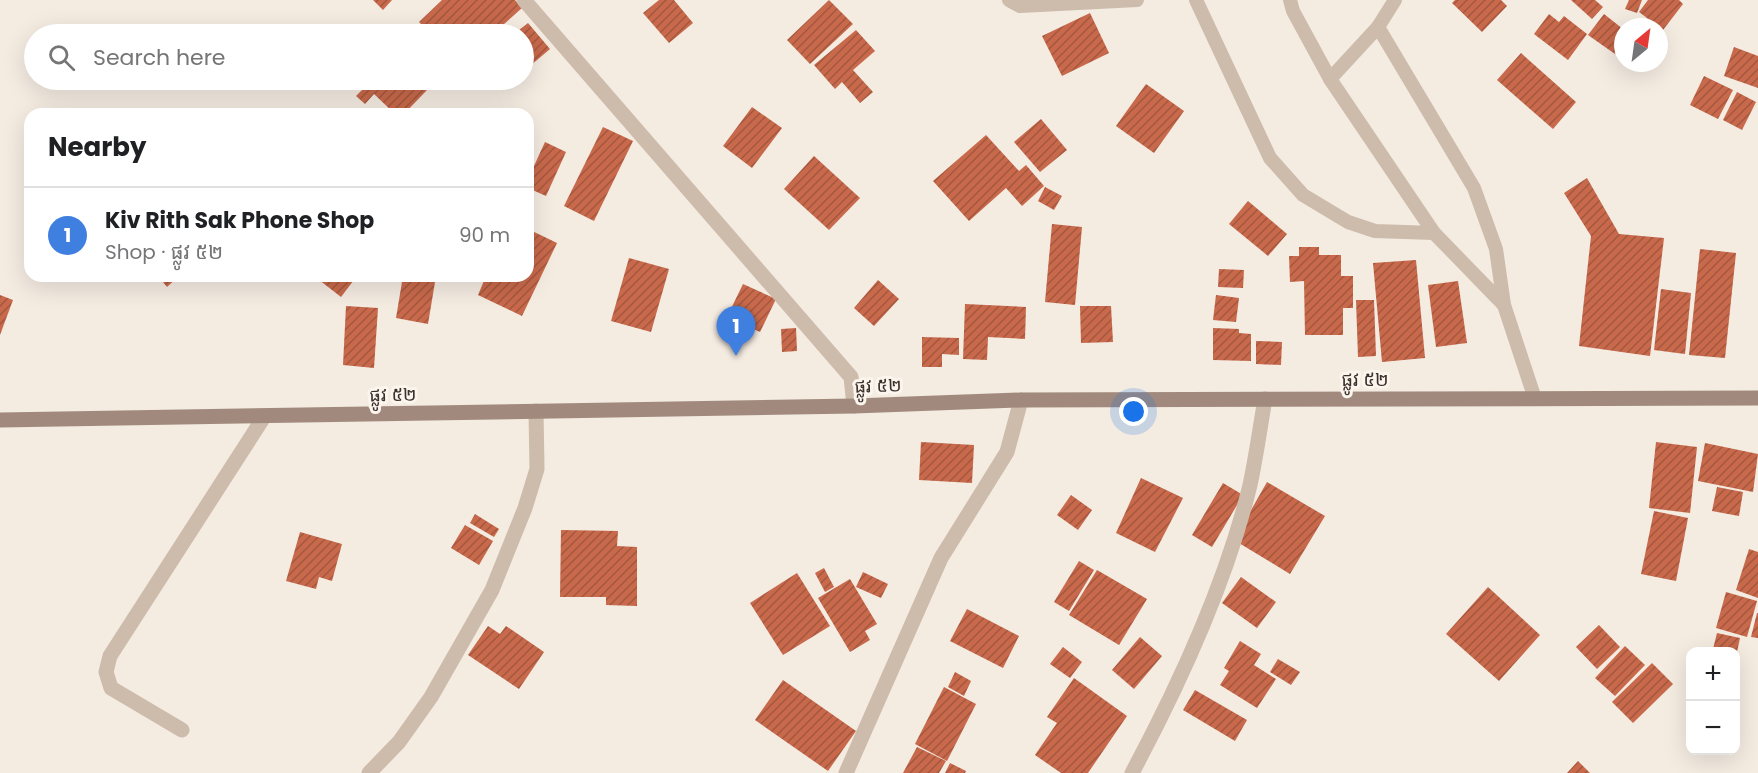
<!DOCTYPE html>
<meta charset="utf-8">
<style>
:root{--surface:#fff;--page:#f6f6f6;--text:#202124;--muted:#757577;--line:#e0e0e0;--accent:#1f5a5e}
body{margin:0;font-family:Poppins,"Noto Sans Khmer",sans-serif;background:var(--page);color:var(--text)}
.controls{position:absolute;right:18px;bottom:18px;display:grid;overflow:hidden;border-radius:12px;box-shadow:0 6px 24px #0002}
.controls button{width:54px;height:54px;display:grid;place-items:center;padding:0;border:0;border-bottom:2px solid var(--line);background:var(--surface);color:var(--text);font:30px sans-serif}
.compass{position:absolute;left:1614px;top:18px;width:54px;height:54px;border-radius:50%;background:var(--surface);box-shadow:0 6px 24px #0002;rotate:29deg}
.you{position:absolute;left:1134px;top:412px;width:21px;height:21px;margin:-15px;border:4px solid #fff;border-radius:50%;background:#1a73e8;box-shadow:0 0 0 9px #1a73e833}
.badge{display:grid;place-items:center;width:39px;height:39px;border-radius:50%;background:var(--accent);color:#fff;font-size:20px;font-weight:700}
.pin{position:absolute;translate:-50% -50px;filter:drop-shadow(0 2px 3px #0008)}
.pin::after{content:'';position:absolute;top:32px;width:21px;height:18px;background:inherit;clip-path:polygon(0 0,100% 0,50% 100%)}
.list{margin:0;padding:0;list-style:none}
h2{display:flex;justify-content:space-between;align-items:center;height:78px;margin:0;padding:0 24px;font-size:26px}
h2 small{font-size:20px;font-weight:400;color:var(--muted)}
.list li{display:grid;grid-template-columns:39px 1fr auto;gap:18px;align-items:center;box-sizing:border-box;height:96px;padding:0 24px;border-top:2px solid var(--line)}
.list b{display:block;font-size:22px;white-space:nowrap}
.list p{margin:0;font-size:20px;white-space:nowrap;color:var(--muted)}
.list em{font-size:20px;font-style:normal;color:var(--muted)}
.icon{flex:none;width:33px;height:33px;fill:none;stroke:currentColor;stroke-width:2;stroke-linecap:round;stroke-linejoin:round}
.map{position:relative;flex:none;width:1758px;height:773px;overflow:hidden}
.search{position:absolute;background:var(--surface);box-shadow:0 6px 24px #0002;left:24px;top:24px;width:510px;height:66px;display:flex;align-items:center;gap:15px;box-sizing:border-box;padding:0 21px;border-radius:33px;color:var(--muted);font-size:22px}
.panel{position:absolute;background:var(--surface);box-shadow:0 6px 24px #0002;left:24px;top:108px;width:510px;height:174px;border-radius:18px}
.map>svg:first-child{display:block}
</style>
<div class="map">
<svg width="1758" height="773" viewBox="0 0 1758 773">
<defs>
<pattern id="building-hatch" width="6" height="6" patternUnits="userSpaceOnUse" patternTransform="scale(1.5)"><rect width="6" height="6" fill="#c8694b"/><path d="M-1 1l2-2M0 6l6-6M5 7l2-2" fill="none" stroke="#a4573f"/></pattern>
</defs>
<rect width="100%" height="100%" fill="#f4ebe1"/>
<g fill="url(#building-hatch)">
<path d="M373,0h19l-9,10z"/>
<path d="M442,0h73l7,8 -29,26h-62l-12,-12z"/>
<path d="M659,0h15l19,23 -24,20 -26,-30z"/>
<path d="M829,0l24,24 -43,40 -23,-24z"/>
<path d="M1455,0h46l6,6 -25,26 -30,-29z"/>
<path d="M1571,0h24l8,7 -11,12z"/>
<path d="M1629,0h13l-5,13 -12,-4z"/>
<path d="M1648,0h31l4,4 -20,26 -24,-18z"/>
<path d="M1090,13l19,40 -47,23 -20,-40z"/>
<path d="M1549,14l10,8 5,-6 23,18 -19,26 -34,-26z"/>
<path d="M1604,14l19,15v14l-8,11 -27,-19z"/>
<path d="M528,23l22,26 -26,22v-37h-10z"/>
<path d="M856,30l19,21 -22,19 20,22 -13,11 -18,-21 -7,7 -21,-24z"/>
<path d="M1734,47l24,9v32l-34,-12z"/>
<path d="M1521,53l55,49 -23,27 -56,-49z"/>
<path d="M1704,76l29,14 -15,29 -28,-14z"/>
<path d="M372,80h44l11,10 -23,24h-9l-21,-20 -9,10 -9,-8z"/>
<path d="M1146,84l38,27 -30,42 -38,-27z"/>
<path d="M1737,92l19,10 -14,28 -19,-10z"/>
<path d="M752,107l30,21 -30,40 -29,-22z"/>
<path d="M1041,119l26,31 -27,22 -26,-30z"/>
<path d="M603,127l30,14 -39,80 -30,-15z"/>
<path d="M986,135l33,36 7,-6 18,21 -22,20 -16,-18 -37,33 -36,-40z"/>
<path d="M545,142l21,10 -20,44 -18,-8v-9z"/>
<path d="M814,156l46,42 -31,32 -45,-41z"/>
<path d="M1587,178l32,56 45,4 -14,118 -71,-10 12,-110 -27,-43z"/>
<path d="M1045,187l17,9 -8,14 -16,-9z"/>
<path d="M1248,201l39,33 -19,22 -39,-32z"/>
<path d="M1052,224l30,3 -7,78 -30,-3z"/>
<path d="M528,229l29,14 -35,73 -44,-21 8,-19h42z"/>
<path d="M1299,247h20v8h22v21h12v32h-10v27h-38l-1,-54 -14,1 -1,-26h10z"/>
<path d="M1700,249l36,4 -11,105 -36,-3z"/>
<path d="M629,258l40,11 -18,63 -40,-11z"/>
<path d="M1416,260l9,98 -43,4 -9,-99z"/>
<path d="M1219,269l25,1 -1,18 -25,-1z"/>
<path d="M158,276h21l-12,11z"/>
<path d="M314,276h43l-16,21z"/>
<path d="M403,276h33l-8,48 -32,-6z"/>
<path d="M878,280l21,19 -25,27 -20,-18z"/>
<path d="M1458,281l9,62 -31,4 -8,-62z"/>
<path d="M743,284l33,15 -16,33 -33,-15z"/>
<path d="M1661,289l30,4 -6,61 -31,-4z"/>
<path d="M0,295l13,5 -13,35z"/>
<path d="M1216,295l23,3 -3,24 -23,-2z"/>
<path d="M1356,300h18l2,56 -18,1z"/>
<path d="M965,304l61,3 -1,32 -37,-2 -1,23 -24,-1z"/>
<path d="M346,306l32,2 -4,60 -31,-3z"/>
<path d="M1080,306h31l2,36 -32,1z"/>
<path d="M796,328l1,23 -15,1 -1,-23z"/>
<path d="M1213,328l26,1v4l12,1v27l-38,-1z"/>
<path d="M922,337l37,1v17l-17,-1v13h-20z"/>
<path d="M1256,341l26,1 -1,23 -25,-1z"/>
<path d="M921,442l53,3 -2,38 -53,-3z"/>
<path d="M1656,442l41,5 -7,66 -41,-5z"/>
<path d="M1705,443l53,11 -5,38 -55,-11z"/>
<path d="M1141,478l42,20 -28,54 -39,-19z"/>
<path d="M1267,482l58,34 -35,58 -56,-34z"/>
<path d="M1223,483l20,12 -31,52 -20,-12z"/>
<path d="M1717,487l26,5 -4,24 -27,-5z"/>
<path d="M1071,495l21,15 -14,20 -21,-15z"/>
<path d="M1654,511l34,7 -12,63 -35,-7z"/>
<path d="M475,514l24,15 -5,8 -24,-14z"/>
<path d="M465,525l28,16 -14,24 -28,-17z"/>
<path d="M561,530l57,1 -1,15 20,1v59l-31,-1v-8h-46z"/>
<path d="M300,532l42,12 -10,37 -13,-4 -3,12 -30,-8z"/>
<path d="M1749,549l9,3v46l-22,-8z"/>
<path d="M1079,561l15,9 -25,41 -15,-9z"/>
<path d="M824,568l10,19 -9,5 -10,-19z"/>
<path d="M1097,570l50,29 -28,46 -50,-30z"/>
<path d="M863,572l25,12 -7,14 -25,-11z"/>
<path d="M797,573l33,53 -47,29 -33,-52z"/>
<path d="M1241,577l35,25 -19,26 -35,-25z"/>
<path d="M850,579l27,45 -12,7 5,9 -20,12 -32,-54z"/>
<path d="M1488,587l52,48 -41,46 -53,-47z"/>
<path d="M1726,592l31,9 -10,36 -31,-9z"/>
<path d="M967,609l52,27 -16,32 -53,-27z"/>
<path d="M1757,613h1v25l-7,-1z"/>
<path d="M1599,625l21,22 -23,22 -21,-22z"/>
<path d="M488,626l12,8 6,-8 38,26 -25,37 -51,-34z"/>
<path d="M1717,633l23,5 -3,14 -24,-3z"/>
<path d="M1140,637l22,19 -28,33 -22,-19z"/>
<path d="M1240,641l21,13 -7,11 22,14 -19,29 -37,-23 9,-14 -5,-3z"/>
<path d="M1625,646l20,19 -30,31 -20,-18z"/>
<path d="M1063,647l19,15 -12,16 -20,-14z"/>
<path d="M1278,659l22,13 -9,13 -21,-13z"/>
<path d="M1652,663l21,21 -40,39 -21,-21z"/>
<path d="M955,672l16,9 -7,15 -16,-9z"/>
<path d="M1074,678l53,38 -39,57h-27l-26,-18 22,-32 -10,-6z"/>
<path d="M783,680l73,51 -28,40 -73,-51z"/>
<path d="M944,687l32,17 -29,57 -32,-17z"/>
<path d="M1195,690l52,30 -12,21 -52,-31z"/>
<path d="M917,747l29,14 -7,12h-36z"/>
<path d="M1578,761l12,12h-23z"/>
<path d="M950,763l16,8 -1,2h-20z"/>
</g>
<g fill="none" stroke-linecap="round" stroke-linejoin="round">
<g stroke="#cdbbac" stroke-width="14">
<path d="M1009,0l11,6 117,-6"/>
<path d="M1196,0l74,158 33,37 45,27 27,9 59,2"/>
<path d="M1290,0l3,11 37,68 104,154 70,72"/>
<path d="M1395,0l-17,27 96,161 22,61 8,56 31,94"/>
<path d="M1330,79l48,-52"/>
</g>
<g stroke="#cdbbac" stroke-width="15">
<path d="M524,0l327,377 3,29"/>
<path d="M182,730l-71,-42 -5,-16 4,-16 154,-239"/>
<path d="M369,773l30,-31 32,-45 61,-107 33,-82 12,-39 -1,-58"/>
<path d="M846,773l95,-215 66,-106 14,-52"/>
<path d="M1132,773c46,-86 95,-193 118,-288 6,-28 10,-57 15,-86"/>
</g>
<path stroke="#a18a7d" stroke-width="15" d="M0,420l854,-14 167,-6 737,-2"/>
</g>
<g text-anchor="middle" stroke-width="6" stroke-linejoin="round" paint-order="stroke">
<g font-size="18" fill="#3b302b" stroke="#fbf5ee">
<text x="1365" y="386">ផ្លូវ ៥២</text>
<text transform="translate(878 386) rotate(-2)" y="6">ផ្លូវ ៥២</text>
<text transform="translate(393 395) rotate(-1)" y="6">ផ្លូវ ៥២</text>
</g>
</g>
</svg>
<div class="controls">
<button>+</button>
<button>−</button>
</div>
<svg class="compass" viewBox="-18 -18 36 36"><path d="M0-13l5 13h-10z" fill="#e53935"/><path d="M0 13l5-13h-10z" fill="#757577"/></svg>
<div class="you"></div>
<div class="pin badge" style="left:736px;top:356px;background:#3f7fe0">1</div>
<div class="search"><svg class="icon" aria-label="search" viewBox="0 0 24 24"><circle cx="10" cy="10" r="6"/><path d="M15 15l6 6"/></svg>Search here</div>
<section class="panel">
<h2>Nearby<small></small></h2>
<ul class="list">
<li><span class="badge" style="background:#3f7fe0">1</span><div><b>Kiv Rith Sak Phone Shop</b><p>Shop · ផ្លូវ ៥២</p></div><em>90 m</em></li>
</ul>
</section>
</div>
